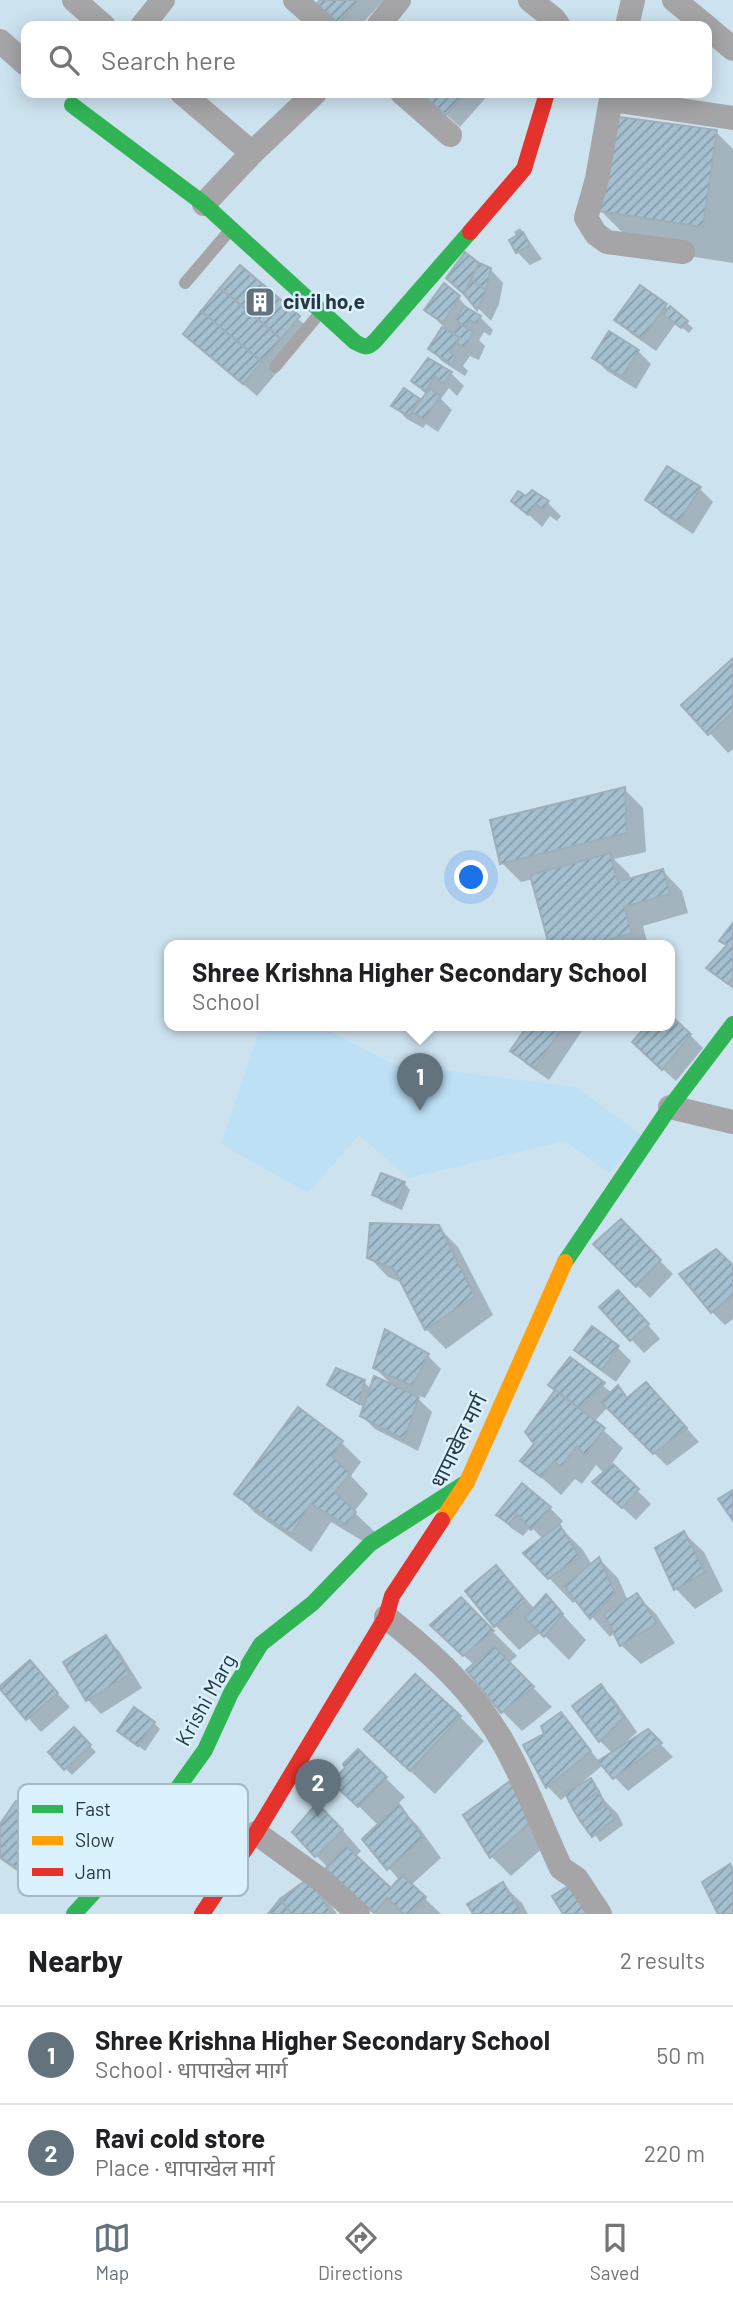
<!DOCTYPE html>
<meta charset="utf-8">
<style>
:root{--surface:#fff;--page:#f6f6f6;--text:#202124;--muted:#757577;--line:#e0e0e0;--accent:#62737d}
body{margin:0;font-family:Barlow,"Noto Sans Devanagari",sans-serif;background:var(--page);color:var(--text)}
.you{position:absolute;left:472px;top:878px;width:24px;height:24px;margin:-18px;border:5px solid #fff;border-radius:50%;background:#1a73e8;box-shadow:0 0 0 10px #1a73e833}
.badge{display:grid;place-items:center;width:46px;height:46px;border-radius:50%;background:var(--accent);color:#fff;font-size:23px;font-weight:700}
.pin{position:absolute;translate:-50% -58px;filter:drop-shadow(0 2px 4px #0008)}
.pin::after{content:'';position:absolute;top:37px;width:24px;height:21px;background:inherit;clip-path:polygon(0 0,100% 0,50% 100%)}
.popup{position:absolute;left:164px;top:940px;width:511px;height:91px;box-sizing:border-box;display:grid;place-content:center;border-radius:14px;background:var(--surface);filter:drop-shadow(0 2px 5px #0005);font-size:23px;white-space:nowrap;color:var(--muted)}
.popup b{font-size:26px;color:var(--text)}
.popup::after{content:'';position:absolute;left:50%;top:100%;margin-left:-14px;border:14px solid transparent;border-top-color:var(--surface)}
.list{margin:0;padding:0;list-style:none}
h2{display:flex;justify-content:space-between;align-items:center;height:91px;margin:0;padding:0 28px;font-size:30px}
h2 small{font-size:23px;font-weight:400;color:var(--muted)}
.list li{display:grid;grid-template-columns:46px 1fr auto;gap:21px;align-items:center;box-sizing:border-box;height:98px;padding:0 28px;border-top:2px solid var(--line)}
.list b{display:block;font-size:26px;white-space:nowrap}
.list p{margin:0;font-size:23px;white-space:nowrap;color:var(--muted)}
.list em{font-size:23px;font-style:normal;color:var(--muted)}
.icon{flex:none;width:38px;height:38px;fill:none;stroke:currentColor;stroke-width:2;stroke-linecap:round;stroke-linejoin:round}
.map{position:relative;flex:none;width:733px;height:1914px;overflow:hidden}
.search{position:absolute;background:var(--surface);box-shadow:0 4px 18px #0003;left:21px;right:21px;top:21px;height:77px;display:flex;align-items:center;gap:18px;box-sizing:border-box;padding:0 24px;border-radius:14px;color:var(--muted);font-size:26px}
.sheet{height:287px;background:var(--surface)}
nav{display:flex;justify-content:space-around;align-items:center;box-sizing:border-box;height:98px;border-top:2px solid var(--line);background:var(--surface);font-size:19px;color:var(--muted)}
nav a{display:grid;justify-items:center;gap:4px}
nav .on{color:var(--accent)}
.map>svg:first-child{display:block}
</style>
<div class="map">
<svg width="733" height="1914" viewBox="0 0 733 1914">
<defs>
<pattern id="building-hatch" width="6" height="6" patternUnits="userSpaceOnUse" patternTransform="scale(1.75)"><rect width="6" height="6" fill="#a4bfcf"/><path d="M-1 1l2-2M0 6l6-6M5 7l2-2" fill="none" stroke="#869ca9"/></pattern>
</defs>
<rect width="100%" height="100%" fill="#cde2ef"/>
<path fill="#bde0f4" d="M261,1025h56l76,39 183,23 67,49 -34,37 -44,-32 -157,37 -49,-43 -51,58 -87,-49z"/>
<g fill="#0003">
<path d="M323,0h61l-24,26h-30z"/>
<path d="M422,93h68l-30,34z"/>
<path d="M716,132l17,17v114l-95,-15 -38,-38z"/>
<path d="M520,228l22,31 -12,6 -13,-13v-15l-3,-5z"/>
<path d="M466,255l13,10 11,4 13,14 -4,21 -8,17 -30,-30z"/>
<path d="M240,268l72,63 -55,65 -72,-62z"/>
<path d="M640,287l46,35 7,6 -4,5 -13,-10 -20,28 -26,-18 -13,-14z"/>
<path d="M458,297l13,15 9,5 13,13 -3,6 -6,-4 -5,8 6,6 -6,14 -9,-4 -7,10 5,5 -3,5 -22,-14 -13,-13 14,-22 -18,-17z"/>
<path d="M638,351l13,13 -15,25 -29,-18 -13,-13z"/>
<path d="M428,360l23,13 13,13 -7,10 -8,-8 -8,11 11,11 -14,22 -12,-8 -3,4 -16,-9 -13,-13 25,-6 2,3 6,-8 -14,-14z"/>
<path d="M668,468l32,21 13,13 -20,32 -32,-21 -13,-14z"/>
<path d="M526,499l22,4 13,13 -4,5 -7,-5 -8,11 -29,-27z"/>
<path d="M733,660v89l-5,4 -44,-48z"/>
<path d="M624,789l19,19 3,44 -32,7 15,15 2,6 32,-9 19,20 6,22 -45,13 5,19h-97l-18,-66 -12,3 -19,-19z"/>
<path d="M733,926v63l-24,-21 19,-21 -6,-6z"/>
<path d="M530,1025h56l-37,55 -23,-16 -13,-13z"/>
<path d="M690,1035l13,13 -27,33 -29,-26z"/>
<path d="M404,1183l6,7 -8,20 -21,-9 -6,-6z"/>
<path d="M621,1222l52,52 -23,24 -55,-54z"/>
<path d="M438,1227l20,20 35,68 -47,34 -20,-20 -23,-46 -15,-6 -19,-20z"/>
<path d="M733,1267v52l-8,6 -13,-13z"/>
<path d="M631,1305l29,34 -16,14 -13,-14z"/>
<path d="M592,1328l26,20 13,13 -15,21 -26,-19 -14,-14z"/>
<path d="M428,1356l13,13 -16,29 -13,-5 20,19 -14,39 -43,-22 -13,-13 3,-8 -36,-24 35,-2 7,7 23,-2 -19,-19z"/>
<path d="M570,1359l42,34 6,-6 11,12 30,-2 40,45 -32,24 -59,-59 -14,15 29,26 -12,17 40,39 -15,16 -42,-38 11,-8 -9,-9 -14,19 -7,-5 -14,16 -38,-34 13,-16z"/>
<path d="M298,1410l44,33 19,19 -10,14 17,18 -14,18 21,20 -9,11 -35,-21 -20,30 -56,-39 -19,-20z"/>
<path d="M550,1508l13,13 -4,5 24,24 9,15 7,-6 19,19 10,23 8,-6 20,19 19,29 -34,21 -20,-19 -6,-13 -5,5 -33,-37 -4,3 -24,-25 -6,-39 -12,-12 -8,9 -12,-8 -13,-13z"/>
<path d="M684,1533l20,19 19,39 -28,18 -19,-20 -19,-40z"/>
<path d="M496,1567l39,42 11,-13 40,44 -17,20 -28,-28 -22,18 -24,-25z"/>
<path d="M461,1599l56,57 -8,7 43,44 -30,24 -19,-19 -29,-47 -17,-16z"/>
<path d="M106,1638l13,13 23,37 -41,26 -13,-14 -22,-37z"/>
<path d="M30,1663l40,44 -29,25 -13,-14z"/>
<path d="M601,1686l13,13 23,33 -14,13 2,1 23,-15 25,26 -45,34 -25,-26 -24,20 12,-5 14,21 13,13 5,11 -23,17 -32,-48 -7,6 -13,-13 -23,-41 21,-11 14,-20 40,47 13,-8 -13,-13 -26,-35z"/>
<path d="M460,1717l24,24 -49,53 -44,-41z"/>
<path d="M154,1723l6,6 -15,22 -26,-20z"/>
<path d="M74,1730l22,22 -24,23 -22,-23z"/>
<path d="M358,1751l47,46 -8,8 21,21 23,32 -30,27 30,29h-65l-29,-26 -53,-56 43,-8 24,27 -6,6 36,33 9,-9 -36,-42 15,-13 -45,-44 13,-14z"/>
<path d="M510,1784l45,53 -44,39 -19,-19 -26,-41z"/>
<path d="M16,1803l34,26 13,13 -29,41 -34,-24v-32z"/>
<path d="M308,1880l20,20 9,14h-67z"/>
<path d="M502,1884l20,19 6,11h-52z"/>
</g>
<g fill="url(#building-hatch)" stroke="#9fafb9" stroke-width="2">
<path d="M320,0h39l-23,26 -25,-16z"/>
<path d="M421,93h45l-20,22z"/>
<path d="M612,116l105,14 -14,97 -105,-16z"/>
<path d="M523,232l7,13 -14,8 -7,-13z"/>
<path d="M465,252l14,11 -15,31 -18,-16z"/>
<path d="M479,263l12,5 -5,22 -15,-10z"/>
<path d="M240,265l60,51 -19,23 -61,-51z"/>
<path d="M471,280l15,10 -9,20 -13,-16z"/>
<path d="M444,283l16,13 -17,27 -19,-13z"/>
<path d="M640,285l27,19 -25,35 -28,-19z"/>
<path d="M220,288l61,51 -19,23 -61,-51z"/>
<path d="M464,306l17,10 -5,8 -6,-4 -4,7 -11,-7z"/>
<path d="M670,306l18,15 -7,7 -18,-14z"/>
<path d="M201,311l61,51 -19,22 -60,-50z"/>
<path d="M460,324l13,8 -8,16 -9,-5 4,-5 -7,-4z"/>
<path d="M442,327l18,11 -10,14 6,5 -5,7 -23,-15z"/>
<path d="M609,331l30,19 -17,27 -30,-19z"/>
<path d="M428,358l24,14 -9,12 -8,-8 -10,15 -14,-10z"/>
<path d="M404,388l16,11 -11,17 -18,-10z"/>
<path d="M430,388l10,8 -15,24 -13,-8z"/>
<path d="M667,466l34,21 -22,35 -34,-22z"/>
<path d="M532,490l17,11 -6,9 -7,-6 -8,11 -17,-14 7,-10 8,5z"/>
<path d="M733,658v54l-25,23 -27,-30z"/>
<path d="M625,787l2,46 -127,31 -10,-44z"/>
<path d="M610,853l8,29 45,-13 7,25 -46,13 8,26 -40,12h-43l-19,-70z"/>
<path d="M733,923v55l-5,6 -22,-16 21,-23 -8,-4z"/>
<path d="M670,1015l21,19 -29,36 -30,-28 15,-17h23z"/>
<path d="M528,1025h36l-29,43 -25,-17z"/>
<path d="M381,1173l24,9 -9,22 -24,-9z"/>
<path d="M621,1219l40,41 -25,27 -43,-43z"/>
<path d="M370,1223l69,2 36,71 -50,34 -31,-61 -27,-11z"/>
<path d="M716,1249l17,16v30l-22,18 -32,-39z"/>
<path d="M618,1290l31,34 -19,17 -31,-34z"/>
<path d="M592,1326l27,20 -17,24 -28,-20z"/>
<path d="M385,1329l44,25 -17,32 -39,-18z"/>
<path d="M570,1357l35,26 -25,26 -32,-24z"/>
<path d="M336,1368l29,12 -6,24 -32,-19z"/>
<path d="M374,1376l45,21 -15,43 -44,-24z"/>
<path d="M646,1382l41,46 -34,26 -52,-52 17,-17 9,13z"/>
<path d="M555,1390l50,38 -20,28 -8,-10 -16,21 -7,-6 -13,16 -21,-16 14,-17 -9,-12z"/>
<path d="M298,1407l45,34 -11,15 18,18 -15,18 21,20 -10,13 -35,-21 -20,30 -57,-40z"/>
<path d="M613,1464l26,25 -17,19 -30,-26z"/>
<path d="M522,1483l29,24 -20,23 -14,-16 -8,10 -13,-9z"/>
<path d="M733,1490v31l-15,-22z"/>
<path d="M559,1524l21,33 -32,22 -25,-26z"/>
<path d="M684,1531l21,41 -31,18 -19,-42z"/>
<path d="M599,1557l16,36 -25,26 -26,-33z"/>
<path d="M496,1565l30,36 -32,26 -29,-36z"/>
<path d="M637,1593l20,30 -37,23 -16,-32z"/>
<path d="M546,1594l17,20 -19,23 -19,-19z"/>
<path d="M461,1597l33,34 -31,25 -33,-31z"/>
<path d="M106,1635l24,39 -44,27 -23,-39z"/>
<path d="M494,1646l40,41 -33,26 -35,-43z"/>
<path d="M30,1660l28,33 -32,27 -26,-31v-3z"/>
<path d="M415,1674l46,42 -51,55 -46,-42z"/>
<path d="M601,1684l23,34 -25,24 -27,-36z"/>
<path d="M134,1707l21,15 -17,24 -21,-15z"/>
<path d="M561,1712l30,39 -45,37 -23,-43 21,-11 -3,-8z"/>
<path d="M74,1727l17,18 -27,25 -16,-18z"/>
<path d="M648,1729l14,14 -49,36 -15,-18z"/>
<path d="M358,1749l29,28 -29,30 -27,-25 14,-14 -2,-4z"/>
<path d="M591,1778l8,14 -26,17 -8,-16z"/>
<path d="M510,1781l27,36 -47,41 -27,-43z"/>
<path d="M599,1792l6,13 -24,17 -8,-13z"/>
<path d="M16,1801l35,26 -31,44 -20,-14v-33z"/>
<path d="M317,1803l26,27 -28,27 -23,-25z"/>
<path d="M399,1804l24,34 -36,32 -25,-31z"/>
<path d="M605,1805l10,13 -23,19 -11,-15z"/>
<path d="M346,1846l45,42 11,-13 24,22 -15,17h-7l-17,-16 -13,15 -49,-44z"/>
<path d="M730,1864l3,6v44h-15l-16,-32z"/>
<path d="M309,1878l23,36h-40l-12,-15z"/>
<path d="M503,1882l17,29 -5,3h-42l-6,-10z"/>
<path d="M567,1887l17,8 11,19h-32l-11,-18z"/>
<path d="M280,1899l12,15h-24z"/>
</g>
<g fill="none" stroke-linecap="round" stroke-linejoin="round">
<g stroke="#a5a4a7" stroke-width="12">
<path d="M185,283l46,-54"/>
<path d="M275,367l44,-53"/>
</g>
<g stroke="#a5a4a7" stroke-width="24">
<path d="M74,0l30,26"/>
<path d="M295,0l30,26"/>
<path d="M530,0l24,19 5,7"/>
<path d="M674,0l32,26"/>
<path d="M142,26l21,-26"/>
<path d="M378,26l21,-26"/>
<path d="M627,26l6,-26"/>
<path d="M707,27l26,22"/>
<path d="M0,41l26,23"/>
<path d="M182,93l70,60"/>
<path d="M402,93l48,42"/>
<path d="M612,93l-15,86 -11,39 10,16 11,8 76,10"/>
<path d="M611,100l122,18"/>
<path d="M204,204l48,-51 63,-60"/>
<path d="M670,1107l63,15"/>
<path d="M386,1617c47,37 90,76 119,129 22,39 37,82 56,122l16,11 23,35"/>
<path d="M256,1833l69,50 33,31"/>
</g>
<g stroke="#30b455" stroke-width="16">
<path d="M72,105l132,99 151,138c9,5 12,7 20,-1l95,-109"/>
<path d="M565,1262l105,-155 63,-83"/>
<path d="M74,1914l62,-68 69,-96 26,-57 30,-49 52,-41 57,-59 97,-62"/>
</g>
<path stroke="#ff9f0a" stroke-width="16" d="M442,1520l25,-38 98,-220"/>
<g stroke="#e5322d" stroke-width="16">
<path d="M470,232l54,-63 23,-76"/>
<path d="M202,1914l54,-81 130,-216 6,-21 50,-76"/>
</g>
</g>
<defs>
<g id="building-square" transform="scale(1.575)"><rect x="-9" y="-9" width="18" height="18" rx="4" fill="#62737d" stroke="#daf1fe"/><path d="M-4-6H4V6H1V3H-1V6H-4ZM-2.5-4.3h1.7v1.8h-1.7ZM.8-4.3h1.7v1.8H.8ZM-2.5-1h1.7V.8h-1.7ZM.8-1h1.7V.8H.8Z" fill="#fff"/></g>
</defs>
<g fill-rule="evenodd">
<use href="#building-square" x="260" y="302"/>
</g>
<g text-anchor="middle" stroke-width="5" stroke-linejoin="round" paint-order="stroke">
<g font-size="21" font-weight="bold" fill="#28373f" stroke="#daf1fe" text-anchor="start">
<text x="283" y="309">civil ho,e</text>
</g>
<g font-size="21" fill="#28373f" stroke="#daf1fe">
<text transform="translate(459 1441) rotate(-64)" y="7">धापाखेल मार्ग</text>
<text transform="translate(206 1700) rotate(-61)" y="7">Krishi Marg</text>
</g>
</g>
<rect x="18" y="1784" width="230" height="112" rx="10" fill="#daf1fe" stroke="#a5b9c5" stroke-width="2"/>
<rect x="32" y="1805" width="31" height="8" fill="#30b455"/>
<rect x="32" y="1836" width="31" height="9" fill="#ff9f0a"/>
<rect x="32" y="1868" width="31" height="8" fill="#e5322d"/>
<g font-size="19" fill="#28373f">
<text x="75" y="1816">Fast</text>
<text x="75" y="1847">Slow</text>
<text x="75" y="1879">Jam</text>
</g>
</svg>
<div class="you"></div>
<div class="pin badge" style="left:420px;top:1111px">1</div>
<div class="popup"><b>Shree Krishna Higher Secondary School</b>School</div>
<div class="pin badge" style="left:318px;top:1817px">2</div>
<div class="search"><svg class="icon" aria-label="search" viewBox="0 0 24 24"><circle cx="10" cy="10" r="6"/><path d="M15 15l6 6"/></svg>Search here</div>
</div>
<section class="sheet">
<h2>Nearby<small>2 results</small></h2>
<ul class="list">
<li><span class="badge">1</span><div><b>Shree Krishna Higher Secondary School</b><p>School · धापाखेल मार्ग</p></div><em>50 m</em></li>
<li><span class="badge">2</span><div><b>Ravi cold store</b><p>Place · धापाखेल मार्ग</p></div><em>220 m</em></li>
</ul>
</section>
<nav>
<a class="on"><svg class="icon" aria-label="map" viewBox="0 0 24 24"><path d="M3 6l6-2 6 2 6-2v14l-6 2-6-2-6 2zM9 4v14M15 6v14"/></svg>Map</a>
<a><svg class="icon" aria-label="directions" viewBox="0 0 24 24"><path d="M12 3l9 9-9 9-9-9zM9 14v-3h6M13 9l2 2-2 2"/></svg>Directions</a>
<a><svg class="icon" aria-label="saved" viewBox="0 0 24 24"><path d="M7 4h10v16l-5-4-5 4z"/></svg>Saved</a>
</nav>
